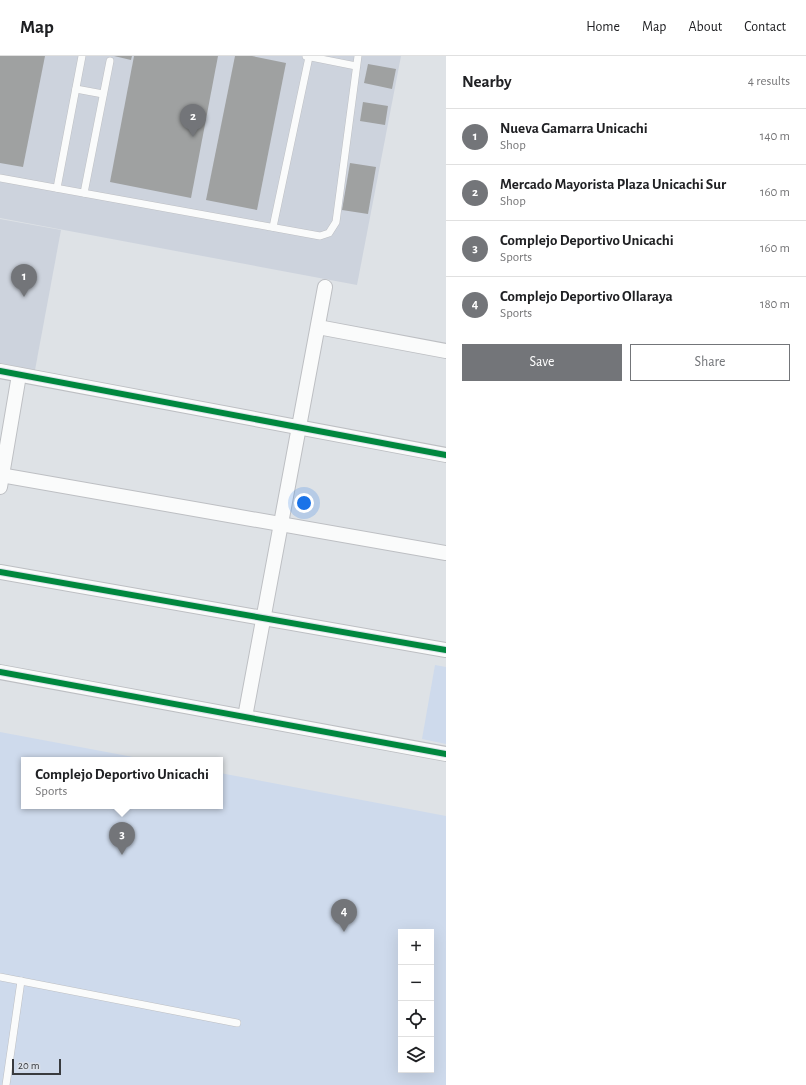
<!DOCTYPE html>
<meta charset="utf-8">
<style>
:root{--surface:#fff;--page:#f2f2f2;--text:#202124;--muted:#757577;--line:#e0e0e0;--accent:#737579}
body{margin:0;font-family:"Alegreya Sans",sans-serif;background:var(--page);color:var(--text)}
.controls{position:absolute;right:12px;bottom:12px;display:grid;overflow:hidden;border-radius:0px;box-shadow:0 4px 16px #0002}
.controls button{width:36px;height:36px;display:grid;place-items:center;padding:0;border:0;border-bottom:1px solid var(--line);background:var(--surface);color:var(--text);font:20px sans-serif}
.scale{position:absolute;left:12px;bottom:10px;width:49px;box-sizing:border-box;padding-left:4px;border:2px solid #393b3f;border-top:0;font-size:11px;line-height:14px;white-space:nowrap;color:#393b3f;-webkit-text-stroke:3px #dbe1ea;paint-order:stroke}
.you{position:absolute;left:304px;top:447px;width:14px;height:14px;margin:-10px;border:3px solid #fff;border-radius:50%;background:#1a73e8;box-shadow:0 0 0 6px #1a73e833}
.badge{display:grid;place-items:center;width:26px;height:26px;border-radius:50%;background:var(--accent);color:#fff;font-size:13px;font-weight:700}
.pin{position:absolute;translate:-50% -33px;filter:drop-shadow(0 1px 2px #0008)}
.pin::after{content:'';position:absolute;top:21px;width:14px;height:12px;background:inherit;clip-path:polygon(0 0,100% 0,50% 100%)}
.popup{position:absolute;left:21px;top:701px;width:202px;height:52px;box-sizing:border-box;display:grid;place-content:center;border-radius:0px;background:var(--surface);filter:drop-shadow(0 1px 3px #0005);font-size:13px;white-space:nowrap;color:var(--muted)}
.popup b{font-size:15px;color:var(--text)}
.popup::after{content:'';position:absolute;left:50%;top:100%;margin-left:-8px;border:8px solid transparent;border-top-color:var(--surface)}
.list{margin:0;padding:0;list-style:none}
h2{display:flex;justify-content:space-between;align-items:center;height:52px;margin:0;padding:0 16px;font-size:17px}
h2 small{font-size:13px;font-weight:400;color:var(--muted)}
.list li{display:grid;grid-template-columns:26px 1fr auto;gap:12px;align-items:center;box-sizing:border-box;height:56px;padding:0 16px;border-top:1px solid var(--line)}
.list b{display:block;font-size:15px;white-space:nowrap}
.list p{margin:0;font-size:13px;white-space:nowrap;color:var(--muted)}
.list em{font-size:13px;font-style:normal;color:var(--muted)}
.actions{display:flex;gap:8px;padding:12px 16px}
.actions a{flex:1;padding:9px 0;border:1px solid var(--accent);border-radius:0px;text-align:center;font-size:14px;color:var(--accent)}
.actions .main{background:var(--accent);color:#fff}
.icon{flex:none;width:22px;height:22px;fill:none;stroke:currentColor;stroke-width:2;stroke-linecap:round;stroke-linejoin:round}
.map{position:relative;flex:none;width:446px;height:1029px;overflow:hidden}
header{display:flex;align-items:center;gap:24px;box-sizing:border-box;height:56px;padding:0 20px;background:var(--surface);border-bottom:1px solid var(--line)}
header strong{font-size:19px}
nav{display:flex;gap:22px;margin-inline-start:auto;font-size:14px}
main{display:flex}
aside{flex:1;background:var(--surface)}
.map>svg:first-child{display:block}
</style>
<header>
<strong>Map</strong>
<nav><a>Home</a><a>Map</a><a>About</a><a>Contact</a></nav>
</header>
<main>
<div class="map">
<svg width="446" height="1029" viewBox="0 0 446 1029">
<rect width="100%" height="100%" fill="#dee2e6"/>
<g fill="#cdd3dd">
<path d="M0,0h401l-44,229 -357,-67z"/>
<path d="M0,163l61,11 -26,140 -35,-7z"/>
</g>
<g fill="#cedaec" fill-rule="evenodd">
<path d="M435,609l11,2v77l-24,-5z"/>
<path d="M0,676l149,28h-125v46h196v-33l226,43v269h-446zM401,876h30v138h-30z"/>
</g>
<g fill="#9fa1a1">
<path d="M0,0h45l-22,111 -23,-4z"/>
<path d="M114,0h18l-1,4z"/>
<path d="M134,0h84l-27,142 -81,-16z"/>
<path d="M235,0h17l34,7 -29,147 -51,-10z"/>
<path d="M368,8l28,5 -4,20 -28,-6z"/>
<path d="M363,46l25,4 -3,19 -25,-4z"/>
<path d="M350,107l26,4 -8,47 -26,-4z"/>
</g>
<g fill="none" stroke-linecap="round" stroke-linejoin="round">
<g stroke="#bdbfc3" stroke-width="8">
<g id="service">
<path d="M306,0l50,10"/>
<path d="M76,33l27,5"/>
<path d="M0,122l320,58 9,-3 7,-11 22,-166"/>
<path d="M57,132l25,-132"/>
<path d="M84,137l26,-132"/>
<path d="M273,171l36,-170"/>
<path d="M0,921l237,46"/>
<path d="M6,1029l15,-104"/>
</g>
</g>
<g stroke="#bdbfc3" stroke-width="16">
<g id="minor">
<path d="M318,271l128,24"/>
<path d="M0,315l446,84"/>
<path d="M0,419l446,78"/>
<path d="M0,431l19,-112"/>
<path d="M0,516l446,78"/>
<path d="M0,616l446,82"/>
<path d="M245,661l80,-430"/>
</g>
</g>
<use href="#service" stroke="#fafbfb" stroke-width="7"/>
<use href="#minor" stroke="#fafbfb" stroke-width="14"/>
<g stroke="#dbe1ea" stroke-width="8">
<g id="cycleway">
<path d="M0,315l446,84"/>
<path d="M0,516l446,78"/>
<path d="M0,616l446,82"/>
</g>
</g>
<use href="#cycleway" stroke="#00873e" stroke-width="6"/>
</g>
</svg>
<div class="controls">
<button>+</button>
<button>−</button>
<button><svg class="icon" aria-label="locate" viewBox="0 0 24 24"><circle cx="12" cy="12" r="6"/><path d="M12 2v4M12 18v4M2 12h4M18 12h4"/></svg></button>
<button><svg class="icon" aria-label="layers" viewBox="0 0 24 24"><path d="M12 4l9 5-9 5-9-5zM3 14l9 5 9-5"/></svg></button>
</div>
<div class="scale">20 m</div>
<div class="you"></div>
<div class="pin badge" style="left:24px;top:241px">1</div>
<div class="pin badge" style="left:193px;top:81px">2</div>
<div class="pin badge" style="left:122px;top:799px">3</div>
<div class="popup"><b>Complejo Deportivo Unicachi</b>Sports</div>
<div class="pin badge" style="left:344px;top:876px">4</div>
</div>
<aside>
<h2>Nearby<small>4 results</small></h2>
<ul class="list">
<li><span class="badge">1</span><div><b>Nueva Gamarra Unicachi</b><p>Shop</p></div><em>140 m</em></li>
<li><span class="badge">2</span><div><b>Mercado Mayorista Plaza Unicachi Sur</b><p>Shop</p></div><em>160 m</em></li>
<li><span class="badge">3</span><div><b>Complejo Deportivo Unicachi</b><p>Sports</p></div><em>160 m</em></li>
<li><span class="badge">4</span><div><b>Complejo Deportivo Ollaraya</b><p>Sports</p></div><em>180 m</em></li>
</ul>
<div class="actions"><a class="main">Save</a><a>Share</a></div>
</aside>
</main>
